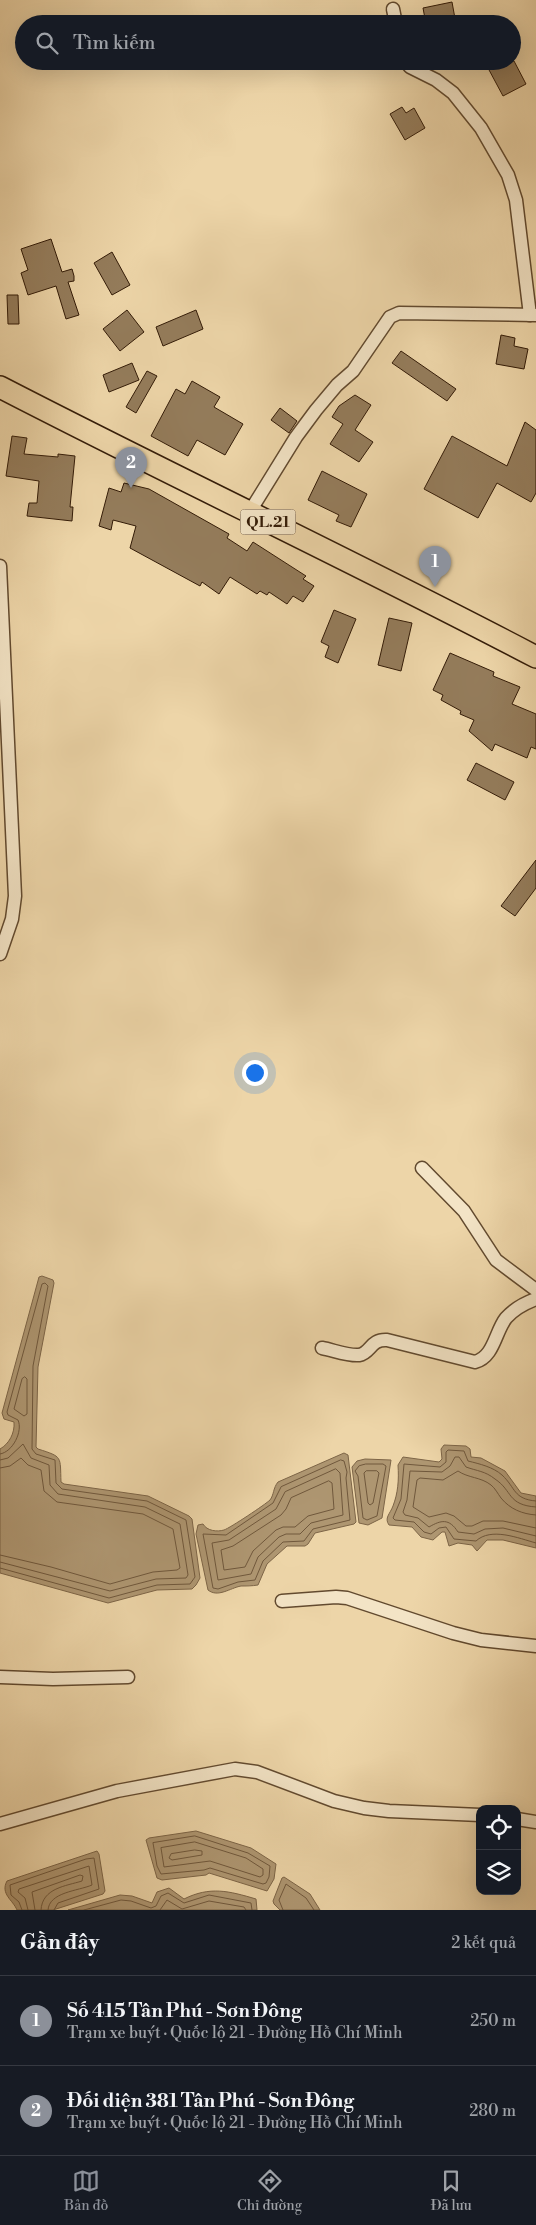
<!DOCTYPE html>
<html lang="vi">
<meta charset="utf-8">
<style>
:root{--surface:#171b24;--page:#20242c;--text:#f1f3f6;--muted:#9ea1a6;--line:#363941;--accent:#8c9099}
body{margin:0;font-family:"Libre Bodoni",serif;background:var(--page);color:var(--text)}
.controls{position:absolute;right:15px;bottom:15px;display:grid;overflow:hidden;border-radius:10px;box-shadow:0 5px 20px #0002}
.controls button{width:45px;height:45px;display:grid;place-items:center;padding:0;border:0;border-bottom:1px solid var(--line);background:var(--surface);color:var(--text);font:25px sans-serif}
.you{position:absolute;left:254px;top:1072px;width:18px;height:18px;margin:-12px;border:4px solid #fff;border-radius:50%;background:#1a73e8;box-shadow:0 0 0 8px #1a73e833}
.badge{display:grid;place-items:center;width:32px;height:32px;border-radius:50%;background:var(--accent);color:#fff;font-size:16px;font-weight:700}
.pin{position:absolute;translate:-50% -41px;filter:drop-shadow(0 1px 2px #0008)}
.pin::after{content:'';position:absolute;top:26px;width:18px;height:15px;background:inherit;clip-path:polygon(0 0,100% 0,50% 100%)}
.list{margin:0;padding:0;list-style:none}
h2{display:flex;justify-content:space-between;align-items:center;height:65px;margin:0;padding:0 20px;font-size:21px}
h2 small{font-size:16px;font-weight:400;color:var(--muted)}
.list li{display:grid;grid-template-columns:32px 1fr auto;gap:15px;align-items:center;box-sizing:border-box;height:90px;padding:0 20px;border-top:1px solid var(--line)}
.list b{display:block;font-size:19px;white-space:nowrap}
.list p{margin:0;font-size:16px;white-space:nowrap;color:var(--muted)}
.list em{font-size:16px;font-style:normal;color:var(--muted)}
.icon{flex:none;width:28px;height:28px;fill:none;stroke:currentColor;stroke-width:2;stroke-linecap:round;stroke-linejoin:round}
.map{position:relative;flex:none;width:536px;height:1910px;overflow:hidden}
.search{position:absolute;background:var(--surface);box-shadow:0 5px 20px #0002;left:15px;right:15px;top:15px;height:55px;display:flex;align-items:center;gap:12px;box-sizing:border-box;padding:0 18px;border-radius:28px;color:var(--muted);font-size:19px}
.sheet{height:245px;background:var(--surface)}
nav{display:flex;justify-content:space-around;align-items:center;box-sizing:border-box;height:70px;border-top:1px solid var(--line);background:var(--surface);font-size:14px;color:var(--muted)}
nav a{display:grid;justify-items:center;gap:2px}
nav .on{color:var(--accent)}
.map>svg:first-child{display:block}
</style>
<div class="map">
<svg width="536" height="1910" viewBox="0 0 536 1910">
<rect width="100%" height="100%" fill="#edd5a8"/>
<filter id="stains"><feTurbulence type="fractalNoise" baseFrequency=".004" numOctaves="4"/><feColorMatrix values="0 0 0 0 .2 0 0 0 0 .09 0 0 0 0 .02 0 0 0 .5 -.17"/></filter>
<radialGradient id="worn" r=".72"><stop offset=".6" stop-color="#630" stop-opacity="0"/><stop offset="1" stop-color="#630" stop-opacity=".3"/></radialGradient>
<g fill="#ae9671" stroke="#7d6547">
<path d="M42,1276l11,4 1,3 -16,84 -2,80 2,2c25,8 22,7 23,33l3,2 84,12 41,20 3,3 8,59 -4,7 -4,4 -35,1 -49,13 -108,-30v-124c9,-5 15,-16 14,-27l-10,-3 -2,-6 37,-136z"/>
<path d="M444,1445l22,1 4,3 1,8 10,1 24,13 16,22 15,3v52l-33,-8h-16l-10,11 -5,-6 -14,-2 -9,3 -4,-14h-3l-9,8 -12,-3 -9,-10 -23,-2c-5,-7 1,-11 4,-19 5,-13 6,-26 5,-41l5,-8 36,5 3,-3 -1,-10z"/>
<path d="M344,1453l4,2 8,67 -2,2 -39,9 -7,11 -3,2h-18l-20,18 -9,21c-6,1 -12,1 -17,1 -11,2 -23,12 -33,4l-12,-56 2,-9 5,-1c4,7 14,8 21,6 6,-2 42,-26 46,-30 4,-5 3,-12 8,-18z"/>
<path d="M365,1459l26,1 -9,58 -14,7 -9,-2 -7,-56 5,-6z"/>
<path d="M196,1831l55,17 25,16 -2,15 -7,12 -58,-18 -3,2 -44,5 -5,-2 -11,-38 3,-2z"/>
<path d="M97,1851l2,3 6,37 -2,3 -50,16h-36c-4,-10 -17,-16 -10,-29z"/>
<path d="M284,1877l26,17 10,16h-40l-6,-6 -1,-3 9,-23z"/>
<path d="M169,1888l15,11c26,-13 45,-8 72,0l1,11h-189l52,-15 12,1 20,7 5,-11z"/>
</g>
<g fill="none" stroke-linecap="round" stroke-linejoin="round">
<g stroke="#70583c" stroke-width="1">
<path d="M25,1377l2,2v35l-3,2 -10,-7 8,-30z"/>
<path d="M0,1454c13,-2 23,-23 18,-34l-10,-5 -1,-3 35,-128 3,-1 3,3 -15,80 -1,83 4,5 19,6 1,23 6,6 85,12 39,19 9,57 -5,7 -33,1 -48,13 -109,-30"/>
<path d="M0,1460l8,-2 15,-14 8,14 18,7 1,20 8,9 87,13 35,17 8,51 -2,3 -30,1 -46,12 -110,-29"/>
<path d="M341,1460l3,1 3,11 -1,6 4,42 -37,9 -9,12 -21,1 -20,19 -8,19 -17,2 -20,7 -5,-1 -10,-54 23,1 47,-32 8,-16z"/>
<path d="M366,1464h17l3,2 -9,50 -10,4 -4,-2 -5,-42 -3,-5 4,-5z"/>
<path d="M0,1468l10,-2 11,-8 7,7 13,5 3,21 13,11 86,12 30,15 7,39 -3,2 -24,2 -43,12 -59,-17 -51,-12"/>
<path d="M336,1469l4,4 3,42 -32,8 -11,11h-14l-7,3 -21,20 -7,17 -33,6 -6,-37 17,-3 47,-31 9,-17z"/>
<path d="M377,1471l2,2 -6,30 -3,2 -2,-2 -4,-30 2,-2z"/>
<path d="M329,1481l3,2 2,26 -26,7 -13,11h-12l-7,3 -23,21 -8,16 -21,3 -3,-20 12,-4 48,-31 5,-6 5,-11z"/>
<path d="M536,1501c-23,-2 -20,-13 -34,-26 -9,-8 -22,-11 -34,-14l-4,-10 -16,-1 -2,2v10l-6,5 -36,-3 -3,35 -8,19 2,2 19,2 10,10 7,2 8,-6 7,-1 8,12 22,2c15,-14 42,-3 60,2"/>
<path d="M536,1507c-29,-2 -23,-16 -41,-28 -10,-8 -18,-8 -29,-12l-7,-10h-4l-5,9 -8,6 -32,-1 -3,29 -4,12 2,3 13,3 11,9c12,-7 20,-9 29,5l16,2 11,-5 18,-1 33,8"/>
<path d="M536,1515c-14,-1 -26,-6 -35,-17 -3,-4 -6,-10 -10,-13 -10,-8 -23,-7 -33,-14l-15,9 -23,-2 -3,2 -4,27 16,10 17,-4 8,3 12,10h6l11,-5h20l33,7"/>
<path d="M195,1836l53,17 22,13 -1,11 -3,6 -3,1 -53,-16 -6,2 -43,4 -4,-8 -4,-23z"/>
<path d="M195,1842l51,16 17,11v6l-3,2 -50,-16 -46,6 -3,-19z"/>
<path d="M195,1850l7,1v4l-30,5 -3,-2 2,-4z"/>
<path d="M22,1910l-3,-8 -8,-7 -1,-10 76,-26 8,-1 5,31 -41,14 -4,7"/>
<path d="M28,1910l-3,-12 -7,-6 1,-3 70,-23 3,19c-14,6 -43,7 -44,25"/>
<path d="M35,1910l-3,-18 48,-17 3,1 -1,5c-16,5 -40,7 -41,29"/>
<path d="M84,1910l37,-10 10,1 20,7 5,-2 5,-10 7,-3 16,10 25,-8 42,8 1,7"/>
<path d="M160,1910l7,-10 15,9 27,-8 35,6 2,3"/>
<path d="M283,1910l-4,-10 7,-16 20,14 8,12"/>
</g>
</g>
<g fill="#947c5b" stroke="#331b07">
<path d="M452,2l4,22h-30l-3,-16z"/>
<path d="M500,61h14l12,23 -23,12 -15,-28z"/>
<path d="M402,107l4,6 8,-5 11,20 -20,12 -15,-26z"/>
<path d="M51,239l11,33 10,-3 2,7v5l-6,1 11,33 -13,4 -10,-33 -28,9 -7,-22 7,-3 -7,-21z"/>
<path d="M112,252l18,33 -18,10 -18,-32z"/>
<path d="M7,295h11l1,29h-11z"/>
<path d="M127,310l17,22 -24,19 -17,-22z"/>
<path d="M196,310l7,19 -40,17 -7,-19z"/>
<path d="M501,335l14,3 -1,8 14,3 -4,20 -28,-5z"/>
<path d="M401,351l55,38 -9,12 -55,-38z"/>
<path d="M132,363l7,17 -30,12 -6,-17z"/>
<path d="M147,371l10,5 -21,37 -10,-6z"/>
<path d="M192,381l28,16 -6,10 29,17 -18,31 -28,-15 -9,16 -37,-20 25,-47 9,5z"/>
<path d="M355,395l16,10 -16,25 18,12 -14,20 -29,-18 13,-20 -11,-7 7,-11z"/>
<path d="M280,408l17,13 -8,12 -18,-13z"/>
<path d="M525,422l11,8v63l-5,9 -34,-19 -19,35 -54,-29 28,-53 55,30z"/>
<path d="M12,436l15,2 -3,16 34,3v-3l17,2 -5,51h3l-1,14 -45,-5 2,-13h8l2,-22 -33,-5z"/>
<path d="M322,471l45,23 -16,33 -15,-6 3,-6 -31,-15z"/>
<path d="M124,483l25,6 80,45 -2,4 20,13 6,-9 53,34 -3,3 11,7 -11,16 -10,-6 -6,8 -18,-12 -2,3 -7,-4 -3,3 -27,-17 -11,17 -17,-12 -2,4 -70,-38 6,-22 -23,-6 -2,10 -12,-4 10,-38 12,4z"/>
<path d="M334,610l22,9 -18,44 -13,-6 4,-11 -8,-4z"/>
<path d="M389,618l23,5 -11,48 -23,-6z"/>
<path d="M450,653l44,19 -1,4 27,11 -8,17 24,10v35l-5,-2 -4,11 -32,-14 -3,7 -23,-20 5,-11 -14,-6 1,-3 -20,-11 2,-5 -10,-5z"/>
<path d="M476,763l38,19 -9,18 -38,-20z"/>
<path d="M536,860v28l-21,28 -14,-10z"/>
</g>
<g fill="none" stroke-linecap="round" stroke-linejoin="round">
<g stroke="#624a2f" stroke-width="15">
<g id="minor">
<path d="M393,9l3,15"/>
<path d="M405,61l5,6 26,13 17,13 28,35 27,47 8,25 14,115"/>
<path d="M249,513l47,-76 20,-27 21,-25 16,-14 37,-54 9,-4 137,2"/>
<path d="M0,566l15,330 -3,23 -12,35"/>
<path d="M422,1168l42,43 32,49 40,30"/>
<path d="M322,1348c11,2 26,8 37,7 12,-2 11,-16 28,-15l88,22c19,-5 20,-30 31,-44 8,-9 19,-15 30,-19"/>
<path d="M282,1601l54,-4 11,1 106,35 28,7 55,6"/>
<path d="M0,1677l53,2 75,-2"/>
<path d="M517,1819l19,3"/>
<path d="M0,1824l117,-33 118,-22 22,3 77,29 30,7 25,3 91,4"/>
</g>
</g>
<g stroke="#331b07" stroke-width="24">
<path id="trunk" d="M0,387c178,92 359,177 536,270"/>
</g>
<use href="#minor" stroke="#f3e4c6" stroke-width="12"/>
<use href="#trunk" stroke="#edd5a8" stroke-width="21"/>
</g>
<g text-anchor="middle" stroke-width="4" stroke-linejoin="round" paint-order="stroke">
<rect fill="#f3e4c6" stroke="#6d5740" stroke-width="1" x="240.5" y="509.5" width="55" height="25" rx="4"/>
<g font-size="15" font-weight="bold" fill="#331b07">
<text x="268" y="527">QL.21</text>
</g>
</g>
<rect width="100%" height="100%" filter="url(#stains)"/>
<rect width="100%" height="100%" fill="url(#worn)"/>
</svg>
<div class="controls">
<button><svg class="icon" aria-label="locate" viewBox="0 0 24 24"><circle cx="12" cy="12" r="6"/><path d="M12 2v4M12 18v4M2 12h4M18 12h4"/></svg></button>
<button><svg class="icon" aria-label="layers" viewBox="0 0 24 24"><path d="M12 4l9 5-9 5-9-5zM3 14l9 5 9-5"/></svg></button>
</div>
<div class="you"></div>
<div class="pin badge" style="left:435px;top:587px">1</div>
<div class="pin badge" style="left:131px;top:488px">2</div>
<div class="search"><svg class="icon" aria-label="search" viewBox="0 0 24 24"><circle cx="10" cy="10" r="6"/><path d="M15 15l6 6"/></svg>Tìm kiếm</div>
</div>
<section class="sheet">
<h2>Gần đây<small>2 kết quả</small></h2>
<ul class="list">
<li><span class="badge">1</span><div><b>Số 415 Tân Phú - Sơn Đông</b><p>Trạm xe buýt · Quốc lộ 21 - Đường Hồ Chí Minh</p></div><em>250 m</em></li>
<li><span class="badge">2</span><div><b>Đối diện 381 Tân Phú - Sơn Đông</b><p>Trạm xe buýt · Quốc lộ 21 - Đường Hồ Chí Minh</p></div><em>280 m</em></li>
</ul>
</section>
<nav>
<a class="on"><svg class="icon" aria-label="map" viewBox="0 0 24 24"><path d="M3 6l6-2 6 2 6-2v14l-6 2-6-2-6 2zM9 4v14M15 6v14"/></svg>Bản đồ</a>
<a><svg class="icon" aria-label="directions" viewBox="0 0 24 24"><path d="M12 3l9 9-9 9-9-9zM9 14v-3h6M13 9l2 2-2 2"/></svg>Chỉ đường</a>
<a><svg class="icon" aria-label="saved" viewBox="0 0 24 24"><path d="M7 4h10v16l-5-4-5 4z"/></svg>Đã lưu</a>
</nav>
